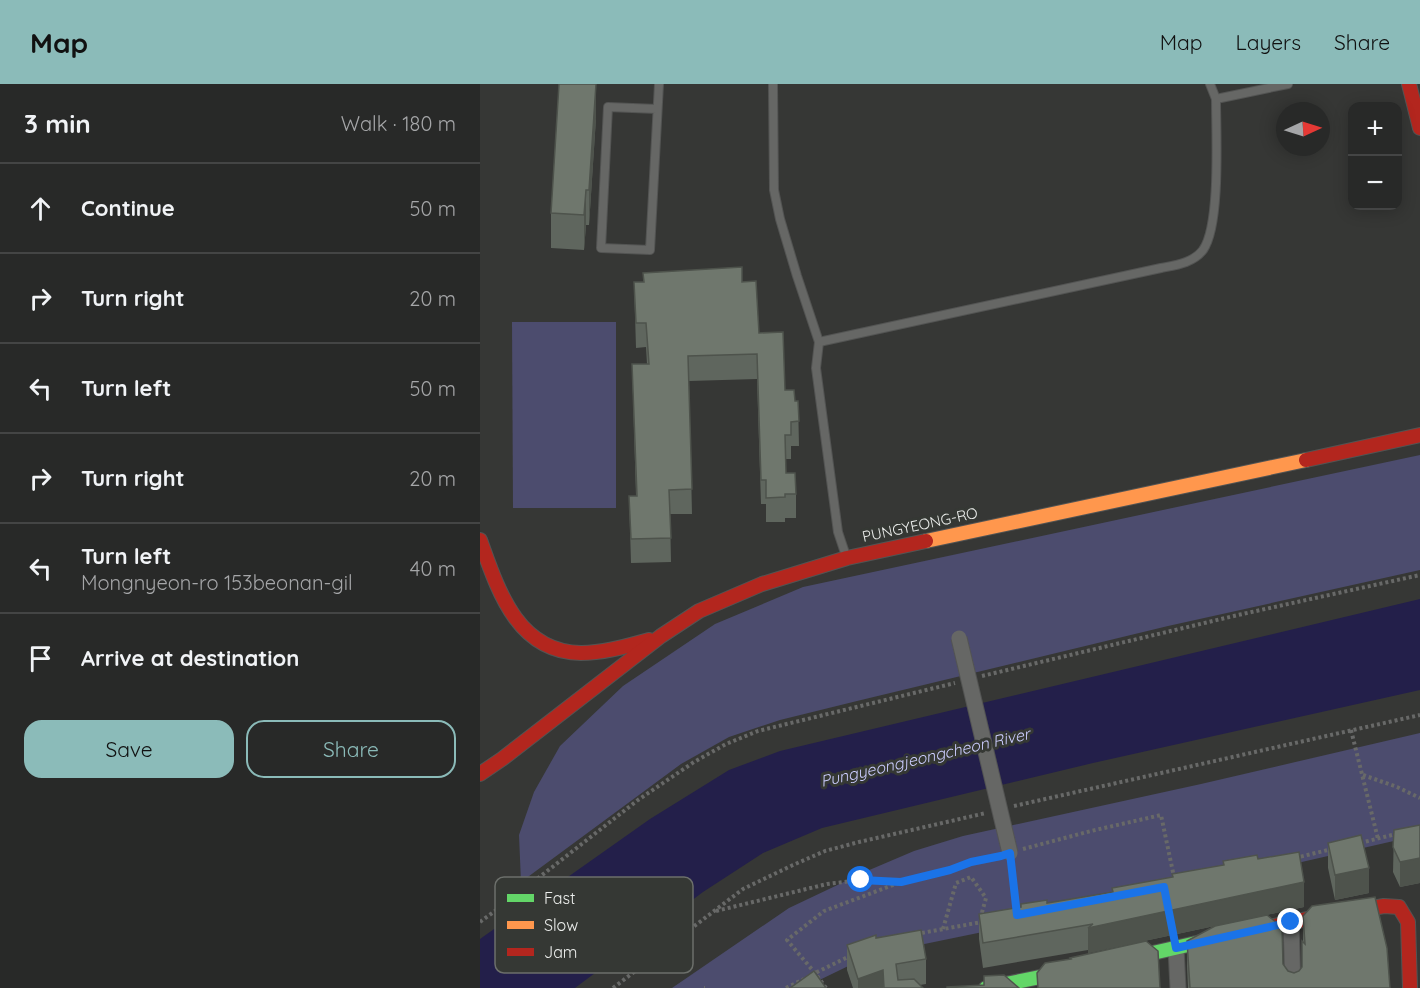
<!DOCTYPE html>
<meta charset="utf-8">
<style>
:root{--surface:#282928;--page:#303130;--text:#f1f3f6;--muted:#a5a6a8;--line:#444545;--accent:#8bbbb9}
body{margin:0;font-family:Quicksand,sans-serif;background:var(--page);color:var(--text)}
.controls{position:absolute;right:18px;top:18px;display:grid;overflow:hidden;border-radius:12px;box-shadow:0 3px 15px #0003}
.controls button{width:54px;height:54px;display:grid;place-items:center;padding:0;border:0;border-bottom:2px solid var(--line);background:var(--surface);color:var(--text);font:30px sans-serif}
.compass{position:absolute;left:796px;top:18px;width:54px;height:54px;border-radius:50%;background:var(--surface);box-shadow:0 3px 15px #0003;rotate:86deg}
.stop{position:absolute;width:18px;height:18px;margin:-14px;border:4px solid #1a73e8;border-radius:50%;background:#fff}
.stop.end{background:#1a73e8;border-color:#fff;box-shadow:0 2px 6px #0008}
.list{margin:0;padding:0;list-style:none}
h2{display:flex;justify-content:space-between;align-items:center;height:78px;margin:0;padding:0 24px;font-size:26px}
h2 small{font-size:20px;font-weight:400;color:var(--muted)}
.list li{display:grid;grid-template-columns:39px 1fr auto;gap:18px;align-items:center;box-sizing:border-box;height:90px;padding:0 24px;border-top:2px solid var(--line)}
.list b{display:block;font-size:22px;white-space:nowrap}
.list p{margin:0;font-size:20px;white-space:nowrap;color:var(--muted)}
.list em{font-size:20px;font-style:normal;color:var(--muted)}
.actions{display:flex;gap:12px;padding:18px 24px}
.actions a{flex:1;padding:14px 0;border:2px solid var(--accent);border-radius:18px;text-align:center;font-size:21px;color:var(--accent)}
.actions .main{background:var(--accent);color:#111}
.icon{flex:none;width:33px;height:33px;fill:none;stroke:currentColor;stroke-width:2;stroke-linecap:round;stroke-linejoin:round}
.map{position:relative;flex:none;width:940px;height:904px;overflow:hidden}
header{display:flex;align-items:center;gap:36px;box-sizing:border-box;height:84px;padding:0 30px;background:var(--accent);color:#111}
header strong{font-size:28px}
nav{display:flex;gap:33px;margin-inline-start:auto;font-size:21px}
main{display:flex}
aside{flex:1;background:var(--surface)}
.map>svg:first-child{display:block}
</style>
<header>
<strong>Map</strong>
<nav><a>Map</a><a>Layers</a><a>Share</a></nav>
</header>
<main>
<aside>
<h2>3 min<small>Walk · 180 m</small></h2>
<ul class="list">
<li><svg class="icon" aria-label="ahead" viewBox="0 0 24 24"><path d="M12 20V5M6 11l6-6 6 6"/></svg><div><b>Continue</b></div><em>50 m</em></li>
<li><svg class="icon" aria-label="right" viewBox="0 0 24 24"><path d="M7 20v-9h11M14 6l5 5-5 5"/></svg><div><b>Turn right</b></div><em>20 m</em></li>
<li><svg class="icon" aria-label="left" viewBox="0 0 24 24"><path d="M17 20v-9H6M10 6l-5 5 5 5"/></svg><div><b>Turn left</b></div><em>50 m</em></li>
<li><svg class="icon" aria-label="right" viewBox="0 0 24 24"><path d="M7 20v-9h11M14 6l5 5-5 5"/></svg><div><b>Turn right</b></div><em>20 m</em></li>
<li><svg class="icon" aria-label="left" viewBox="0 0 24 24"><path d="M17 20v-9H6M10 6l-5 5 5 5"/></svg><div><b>Turn left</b><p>Mongnyeon-ro 153beonan-gil</p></div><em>40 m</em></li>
<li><svg class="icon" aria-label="arrive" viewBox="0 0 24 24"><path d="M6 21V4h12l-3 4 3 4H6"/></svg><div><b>Arrive at destination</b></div></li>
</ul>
<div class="actions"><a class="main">Save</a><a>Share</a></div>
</aside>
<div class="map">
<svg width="940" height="904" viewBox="0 0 940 904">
<rect width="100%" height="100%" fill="#363735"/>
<g fill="#4c4c6e">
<path d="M32,238h104v186h-103z"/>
<path d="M940,371v115l-252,56 -311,75 -77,19 -51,17 -48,27 -160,118 -2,-47 15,-43 26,-46 63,-60 92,-62 88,-37z"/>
<path d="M940,649v102l-311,71 -238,49 -68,33h-131l117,-80 78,-37 47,-20 49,-15 238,-52z"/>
</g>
<path fill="#231f4a" d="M940,515v91l-327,73 -271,65 -59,25 -60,39 -128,96h-95v-49l170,-120 79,-49 51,-19z"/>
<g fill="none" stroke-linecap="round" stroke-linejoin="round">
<g stroke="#535453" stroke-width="10">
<g id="lane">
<path d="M293,0l1,106 6,29 17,57 22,66 -3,26 22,164 8,24"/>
<path d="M736,15l72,-15"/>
<path d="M177,25l-49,-2 -7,141 49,2 9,-166"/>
<path d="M339,258l342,-74c15,-3 32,-5 42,-18 18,-25 13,-118 13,-151l-6,-15"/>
</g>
</g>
<g stroke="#535453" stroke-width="17">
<g id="street">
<path d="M811,838l2,66"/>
<path d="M696,864l2,40"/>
</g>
</g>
<g stroke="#535453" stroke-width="16">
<g id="fast">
<path d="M651,874l83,-19"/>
<path d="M506,904l79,-16"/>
</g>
</g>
<g stroke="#535453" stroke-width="16">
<path id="slow" d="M446,457l380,-81"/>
</g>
<g stroke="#535453" stroke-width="16">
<g id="jam">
<path d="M929,0l11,44"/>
<path d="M826,376l114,-25"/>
<path d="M0,456c18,50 37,112 101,113 23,0 46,-7 68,-13"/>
<path d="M0,690l22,-15 159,-123 38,-25 63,-27 85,-26 79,-17"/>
<path d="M774,847l37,-9 93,-16 15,1 9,15 2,66"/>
</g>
</g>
<g stroke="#686968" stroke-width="4" stroke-dasharray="3 3" stroke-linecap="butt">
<path d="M502,592l256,-61 182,-40"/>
<path d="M871,646l27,109"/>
<path d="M883,691l34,12 23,11"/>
<path d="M534,722l406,-91"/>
<path d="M880,759l36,-9"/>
<path d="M543,765l68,-18 70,-16 13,62"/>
<path d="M815,774l37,-9"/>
<path d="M532,784l5,44"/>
<path d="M236,827l111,-27 34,-4 36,2"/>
<path d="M0,838l34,-25 124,-97 56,-38 32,-18 32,-13 197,-48"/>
<path d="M463,845l13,-46 15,-6 15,21 -5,18"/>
<path d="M436,850l66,-12"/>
<path d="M331,891l39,-19"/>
<path d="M133,904l130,-99 50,-24 32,-14 34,-9 127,-29"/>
<path d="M224,904h1"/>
<path d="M306,904l18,-9"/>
<path d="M346,904l-11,-15 -28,-33 37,-29 77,-29 49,-12 21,-8 25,-5"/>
</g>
<use href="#lane" stroke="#666765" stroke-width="8"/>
<use href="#street" stroke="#666765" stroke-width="15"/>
<use href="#fast" stroke="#63d668" stroke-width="14"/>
<use href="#slow" stroke="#ff974d" stroke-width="14"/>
<use href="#jam" stroke="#b3261e" stroke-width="14"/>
<g stroke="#535453" stroke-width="17" stroke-linecap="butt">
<path id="street-bridge" d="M479,554l51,215"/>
</g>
<use href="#street-bridge" stroke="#666765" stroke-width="15"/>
</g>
<g fill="#5f665e">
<path d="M116,34l-7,107h-3l-2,25 -33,-2v-35z"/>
<path d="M163,189l99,9 17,51 26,57 10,11h3l1,45h-8v13h-6l1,14 10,21v24h-11v4h-19v-18h-5l-4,-125 -68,2 3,133h-22l1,48 -40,1 -2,-67h7l-4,-132h15l-1,-17 -10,1 -2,-66h9z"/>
<path d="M940,741v58l-20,4 -7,-15 1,-42z"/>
<path d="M848,759l41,50 -34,7 -7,-32z"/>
<path d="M778,775l46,48 -216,46v-3l-105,18 -4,-29v-25l133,-21v-5l60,-11v-3l51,-9v-4z"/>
<path d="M823,832l87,72h-202l-1,-22v-25l96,23 5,7 6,2 5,-2 3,-4 1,-25z"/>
<path d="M396,854l50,21v25l-6,1 3,3h-70l-6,-18v-25z"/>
</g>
<g fill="#4e534c">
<path d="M116,0v34l-7,107v-35z"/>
<path d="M106,106v35l-2,25v-35z"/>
<path d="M940,774v25l-20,4v-25z"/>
<path d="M889,784v25l-34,7v-25z"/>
<path d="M824,798v25l-216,46v-25z"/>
<path d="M403,886v18h-25v-9z"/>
</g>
<g fill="#6f776d" stroke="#4e534c" stroke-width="1.5">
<path d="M79,0h37l-7,106h-3l-2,25 -33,-2z"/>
<path d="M262,183v15l14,-1 3,52 24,-1 2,58h9l1,11h3l1,20 -8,1v13h-6l1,38h9l1,21h-11v3l-19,1v-18h-5l-4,-126 -69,2 4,133 -23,1 2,48 -40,1 -2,-43h8l-5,-132h17l-3,-41h-10l-2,-41h10l-1,-9z"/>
<path d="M940,741v33l-20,4 -7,-15 1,-17z"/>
<path d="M881,751l8,33 -34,7 -7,-32z"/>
<path d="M819,768l5,30 -216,46 5,-4 -110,19 -4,-29 42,-7v-3l26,-4v3l66,-11 -1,-4 61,-11 -1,-3 52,-9 -1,-4 34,-6 1,4z"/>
<path d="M895,813l12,51 3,40h-200l-3,-47 28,-15 52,-11 15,12 1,37 5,7 6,2 5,-2 3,-4v-26l3,3 -2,-28 9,-10z"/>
<path d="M441,846l5,29 -30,5 2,16 16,-1 9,9h-39l-1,-18 -25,9 -11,-34 29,-10v3z"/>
<path d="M666,857l12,10 2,37h-122l-1,-15 8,-10 26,-4 -1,-1z"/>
<path d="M334,887l12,17h-36z"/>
<path d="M524,891l15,13h-72v-1l37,-2v-9z"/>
</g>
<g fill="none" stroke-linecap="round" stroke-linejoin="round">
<path stroke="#1a73e8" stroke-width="8" d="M381,796l40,2 49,-12 21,-8 30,-6 9,-3 7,62 147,-28 12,61 115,-26"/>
</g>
<g text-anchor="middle" stroke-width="6" stroke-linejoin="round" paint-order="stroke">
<g font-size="15" fill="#eceeec" stroke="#353834">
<text transform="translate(440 441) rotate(-12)" y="5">PUNGYEONG-RO</text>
</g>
<g font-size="16" font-style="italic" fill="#cbccfe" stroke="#353834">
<text transform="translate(445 673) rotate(-13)" y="6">Pungyeongjeongcheon River</text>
</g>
</g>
<rect x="15" y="793" width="198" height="96" rx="9" fill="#353834" stroke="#6c6f6b" stroke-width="1.5"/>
<rect x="27" y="810" width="27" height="8" fill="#63d668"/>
<rect x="27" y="837" width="27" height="8" fill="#ff974d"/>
<rect x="27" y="864" width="27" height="8" fill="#b3261e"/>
<g font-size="16" fill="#eceeec">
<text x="64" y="820">Fast</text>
<text x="64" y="847">Slow</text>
<text x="64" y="874">Jam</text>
</g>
</svg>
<div class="controls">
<button>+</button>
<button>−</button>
</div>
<svg class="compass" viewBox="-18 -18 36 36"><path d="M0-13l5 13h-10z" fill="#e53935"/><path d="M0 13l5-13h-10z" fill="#a5a6a8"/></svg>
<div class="stop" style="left:381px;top:796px"></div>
<div class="stop end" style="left:811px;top:838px"></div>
</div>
</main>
